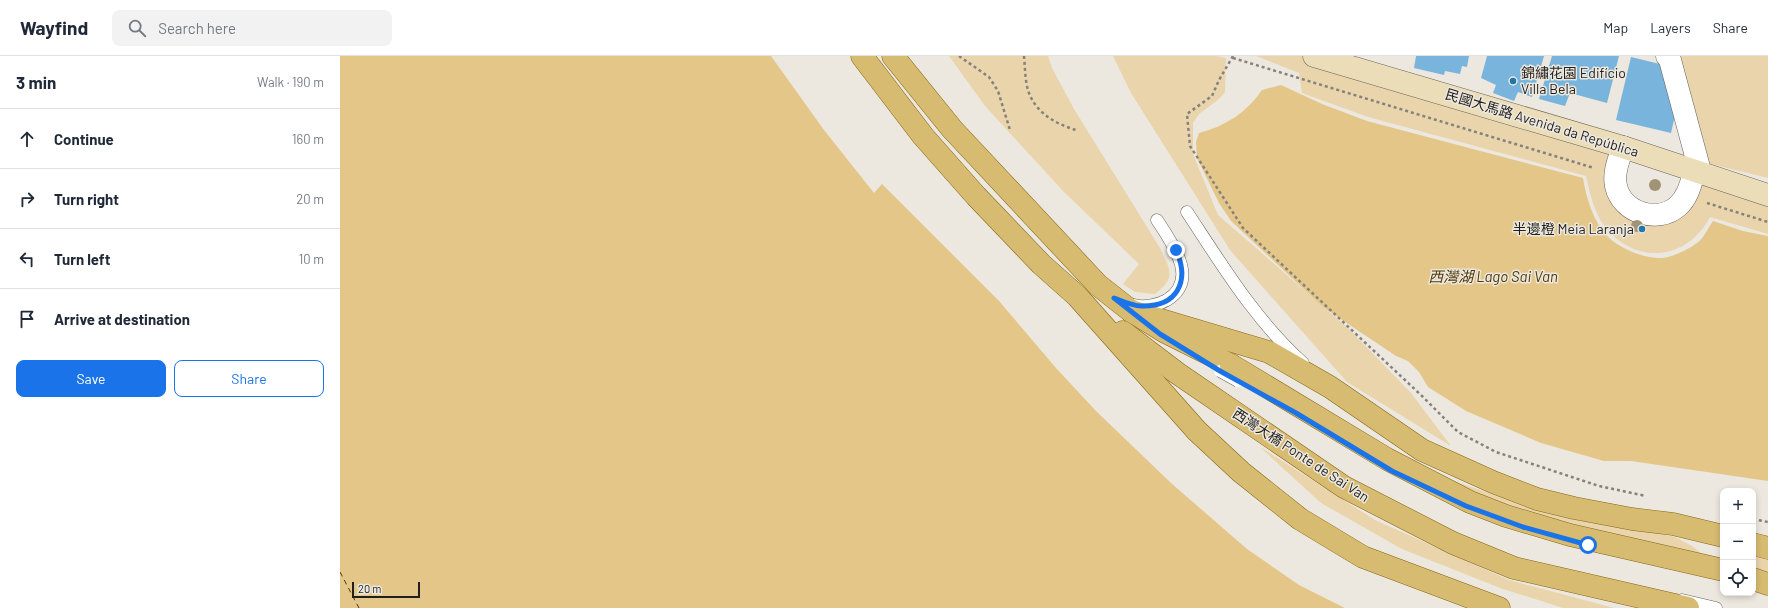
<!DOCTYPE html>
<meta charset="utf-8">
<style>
:root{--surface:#fff;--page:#f2f2f3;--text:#1f2937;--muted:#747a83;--line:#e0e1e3;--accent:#1a73e8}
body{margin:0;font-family:Barlow,"Noto Sans SC",sans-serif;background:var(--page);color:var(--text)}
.controls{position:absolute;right:12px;bottom:12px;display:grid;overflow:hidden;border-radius:8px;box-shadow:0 2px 6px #0003}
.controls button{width:36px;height:36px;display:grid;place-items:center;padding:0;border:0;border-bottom:1px solid var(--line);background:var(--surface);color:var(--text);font:20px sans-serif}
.scale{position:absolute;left:12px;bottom:10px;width:68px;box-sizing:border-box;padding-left:4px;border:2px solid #211f1c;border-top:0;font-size:11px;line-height:14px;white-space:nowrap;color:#211f1c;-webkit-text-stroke:3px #ece8df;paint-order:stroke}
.stop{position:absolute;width:12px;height:12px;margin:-9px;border:3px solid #1a73e8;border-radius:50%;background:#fff}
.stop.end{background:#1a73e8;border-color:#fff;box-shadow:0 1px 4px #0008}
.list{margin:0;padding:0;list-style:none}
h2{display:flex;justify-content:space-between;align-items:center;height:52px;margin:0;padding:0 16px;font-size:17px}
h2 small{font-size:13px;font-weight:400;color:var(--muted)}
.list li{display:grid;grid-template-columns:26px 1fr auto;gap:12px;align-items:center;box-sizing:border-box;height:60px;padding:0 16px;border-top:1px solid var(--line)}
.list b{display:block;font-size:15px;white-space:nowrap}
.list em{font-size:13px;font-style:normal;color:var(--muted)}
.actions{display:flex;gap:8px;padding:12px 16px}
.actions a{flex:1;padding:9px 0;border:1px solid var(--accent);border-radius:8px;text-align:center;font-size:14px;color:var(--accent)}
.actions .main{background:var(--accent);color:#fff}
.icon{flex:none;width:22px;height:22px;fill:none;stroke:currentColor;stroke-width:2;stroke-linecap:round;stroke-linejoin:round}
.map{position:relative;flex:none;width:1428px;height:552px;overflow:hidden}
header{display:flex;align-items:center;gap:24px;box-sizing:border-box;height:56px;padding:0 20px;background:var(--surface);border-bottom:1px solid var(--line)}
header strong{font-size:19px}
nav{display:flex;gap:22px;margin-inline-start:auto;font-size:14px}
.search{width:280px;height:36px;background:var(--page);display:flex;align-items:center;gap:10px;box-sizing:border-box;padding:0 14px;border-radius:8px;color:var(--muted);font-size:15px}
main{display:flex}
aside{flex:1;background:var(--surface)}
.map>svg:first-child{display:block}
</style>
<header>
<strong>Wayfind</strong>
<div class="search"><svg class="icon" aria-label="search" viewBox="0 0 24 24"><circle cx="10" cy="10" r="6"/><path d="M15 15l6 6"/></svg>Search here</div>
<nav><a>Map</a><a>Layers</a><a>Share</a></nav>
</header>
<main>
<aside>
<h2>3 min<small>Walk · 190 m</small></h2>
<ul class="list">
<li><svg class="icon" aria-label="ahead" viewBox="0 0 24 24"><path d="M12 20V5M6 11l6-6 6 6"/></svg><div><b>Continue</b></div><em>160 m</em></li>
<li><svg class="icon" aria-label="right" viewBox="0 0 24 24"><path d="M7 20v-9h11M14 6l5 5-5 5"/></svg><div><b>Turn right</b></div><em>20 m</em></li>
<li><svg class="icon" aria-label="left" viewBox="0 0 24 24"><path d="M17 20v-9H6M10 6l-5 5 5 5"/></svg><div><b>Turn left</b></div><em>10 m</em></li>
<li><svg class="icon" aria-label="arrive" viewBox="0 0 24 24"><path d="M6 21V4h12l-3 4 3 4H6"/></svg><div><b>Arrive at destination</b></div></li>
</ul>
<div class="actions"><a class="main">Save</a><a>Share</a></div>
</aside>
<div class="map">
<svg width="1428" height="552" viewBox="0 0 1428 552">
<rect width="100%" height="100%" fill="#ece8df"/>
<g fill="#e9d4ac">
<path d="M609,0h99l4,12 22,41 86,139c10,22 17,29 -5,46l-20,-2 -12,-8 16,-20 -76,-73 -78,-85z"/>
<path d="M773,0h103l10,2 -1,34 -6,7 -20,15 -6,9v31l25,61 131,114 62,64 40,53 -104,-64 -117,-132 -99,-157z"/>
<path d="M916,0h56l298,93 24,68 56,-14 10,-11 4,-19 64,19v42l-58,-17c-22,43 -74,49 -105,10 -11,-15 -15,-33 -19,-51l-218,-59 -66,-24 -3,-20z"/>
<path d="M1335,0h93v122l-65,-16z"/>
<path d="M920,391l115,73 134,60 105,28h-51l-63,-20 -98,-39 -81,-46z"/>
<path d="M1099,420l94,32 142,29 17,9 31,24 -215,-52z"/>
<path d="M1413,498l15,3v20l-15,-6z"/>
</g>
<g fill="#e4c689">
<path d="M0,0h431l53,74 50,63 8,-9 117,117 57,67 40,43 75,72 76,66 52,36 46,23h-1005z"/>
<path d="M941,29l41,19 45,17 216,57c3,19 10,43 24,58 13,13 38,23 56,22 12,-2 24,-8 34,-15 7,-5 11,-15 16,-22l30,10 25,5v245l-137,-20h-27l-63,-18 -75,-32 -38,-24 -9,-15 -11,-11 -12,-5 -73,-49 -92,-86 -12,-18 -22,-45 -1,-16 3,-9c27,-7 48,-21 63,-43z"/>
</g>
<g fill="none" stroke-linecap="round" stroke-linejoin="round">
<path stroke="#4f3a08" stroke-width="1" stroke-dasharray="5 4" stroke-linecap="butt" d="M0,516l19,36"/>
</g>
<g fill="#78b4dc">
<path d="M1076,0h53l-2,11 -5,-1 -2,8 -15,-3 -1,4 -30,-7z"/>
<path d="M1147,0h57l-12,41 -14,-5 -4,9 -21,-8 3,-8 -15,-7z"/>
<path d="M1212,0h67l-12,47 -37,-10 -5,13 -26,-7z"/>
<path d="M1291,1l29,7 16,47 -5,22 -55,-13z"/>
</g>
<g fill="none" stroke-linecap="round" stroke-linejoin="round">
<g stroke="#67635c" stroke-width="13">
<g id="lane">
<path d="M847,156c35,53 68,108 116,151"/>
<path d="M794,249c10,3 24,0 33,-5 33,-20 5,-57 -10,-80"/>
<path d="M1342,544l34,8"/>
</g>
</g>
<g stroke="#67635c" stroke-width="23">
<g id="street">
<path d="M1327,0l3,4 30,111"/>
<path d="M1283,91c-4,12 -10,26 -7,39 6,27 42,38 62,20 10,-9 13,-23 17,-36"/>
</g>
</g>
<g stroke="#67635c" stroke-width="23">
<path id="secondary" d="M974,0l309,91 145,48"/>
</g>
<g stroke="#866715" stroke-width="23">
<g id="primary">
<path d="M522,0l61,80 53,60 65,68 36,32 120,135 44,41 59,47 63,38 136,51"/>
<path d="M553,0l59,73 146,156 33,26 34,21 66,33"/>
<path d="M791,255l138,41 61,35 92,63 71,32 44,17 37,9 58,11 41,5 50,12"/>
<path d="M783,276l54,41 167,114 109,56 61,25 174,40"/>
<path d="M1413,488l15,4"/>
<path d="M1413,523l15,5"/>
</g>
</g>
<g stroke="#85827c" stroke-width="2.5" stroke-dasharray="3 3" stroke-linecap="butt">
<path d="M619,0l30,21 9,14 12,39"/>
<path d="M684,0c1,11 1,24 4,34 7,23 28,34 48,40"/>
<path d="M893,0l-14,24 -7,16 -25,18 3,32 53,82 179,168 36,36 38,20 103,34 47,10"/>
<path d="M893,2l361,110"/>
<path d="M1367,147l61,19"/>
<path d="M1413,463l15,3"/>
</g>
<use href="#lane" stroke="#fff" stroke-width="12"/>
<use href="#street" stroke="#fff" stroke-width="22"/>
<use href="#secondary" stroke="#ebddb8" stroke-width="22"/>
<use href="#primary" stroke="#d7bb70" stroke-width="22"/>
<g stroke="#67635c" stroke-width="13" stroke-linecap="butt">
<path id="lane-bridge" d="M880,315l18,10"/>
</g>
<g stroke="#866715" stroke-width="23" stroke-linecap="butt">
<path id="primary-bridge" d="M891,309l156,94 83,43 36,14 64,19 153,35"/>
</g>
<use href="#lane-bridge" stroke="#fff" stroke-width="12"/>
<use href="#primary-bridge" stroke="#d7bb70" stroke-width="22"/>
</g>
<g fill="#a19376">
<circle cx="1315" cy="129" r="6"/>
<circle cx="1297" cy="170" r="6"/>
</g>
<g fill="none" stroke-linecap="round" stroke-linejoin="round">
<path stroke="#1a73e8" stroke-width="5" d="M836,194c14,31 2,57 -35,56 -9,0 -19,-5 -27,-8l46,36 60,37 76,42 96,58 74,35 57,21 65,18"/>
</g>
<g fill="#2177a7" stroke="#ece8df" stroke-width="1.5">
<circle cx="1173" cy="25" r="4"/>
<circle cx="1302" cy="173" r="4"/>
</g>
<g text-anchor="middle" stroke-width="3" stroke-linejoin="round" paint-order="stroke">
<g font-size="14" fill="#211f1c" stroke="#ece8df" text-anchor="start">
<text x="1181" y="22">錦繡花園 Edifício<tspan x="1181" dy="16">Villa Bela</tspan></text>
<text x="1294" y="178" text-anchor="end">半邊橙 Meia Laranja</text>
</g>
<g font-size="14" fill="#211f1c" stroke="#ece8df">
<text transform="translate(1202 67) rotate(17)" y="5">民國大馬路 Avenida da República</text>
<text transform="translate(961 399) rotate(33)" y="5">西灣大橋 Ponte de Sai Van</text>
</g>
<g font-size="15" font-style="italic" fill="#4f3a08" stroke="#ece8df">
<text x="1153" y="226">西灣湖 Lago Sai Van</text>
</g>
</g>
</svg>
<div class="controls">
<button>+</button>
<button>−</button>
<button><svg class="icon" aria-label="locate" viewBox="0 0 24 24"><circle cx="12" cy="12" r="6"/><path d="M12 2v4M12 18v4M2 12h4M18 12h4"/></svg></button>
</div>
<div class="scale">20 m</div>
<div class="stop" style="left:1248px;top:489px"></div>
<div class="stop end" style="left:836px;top:194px"></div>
</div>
</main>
